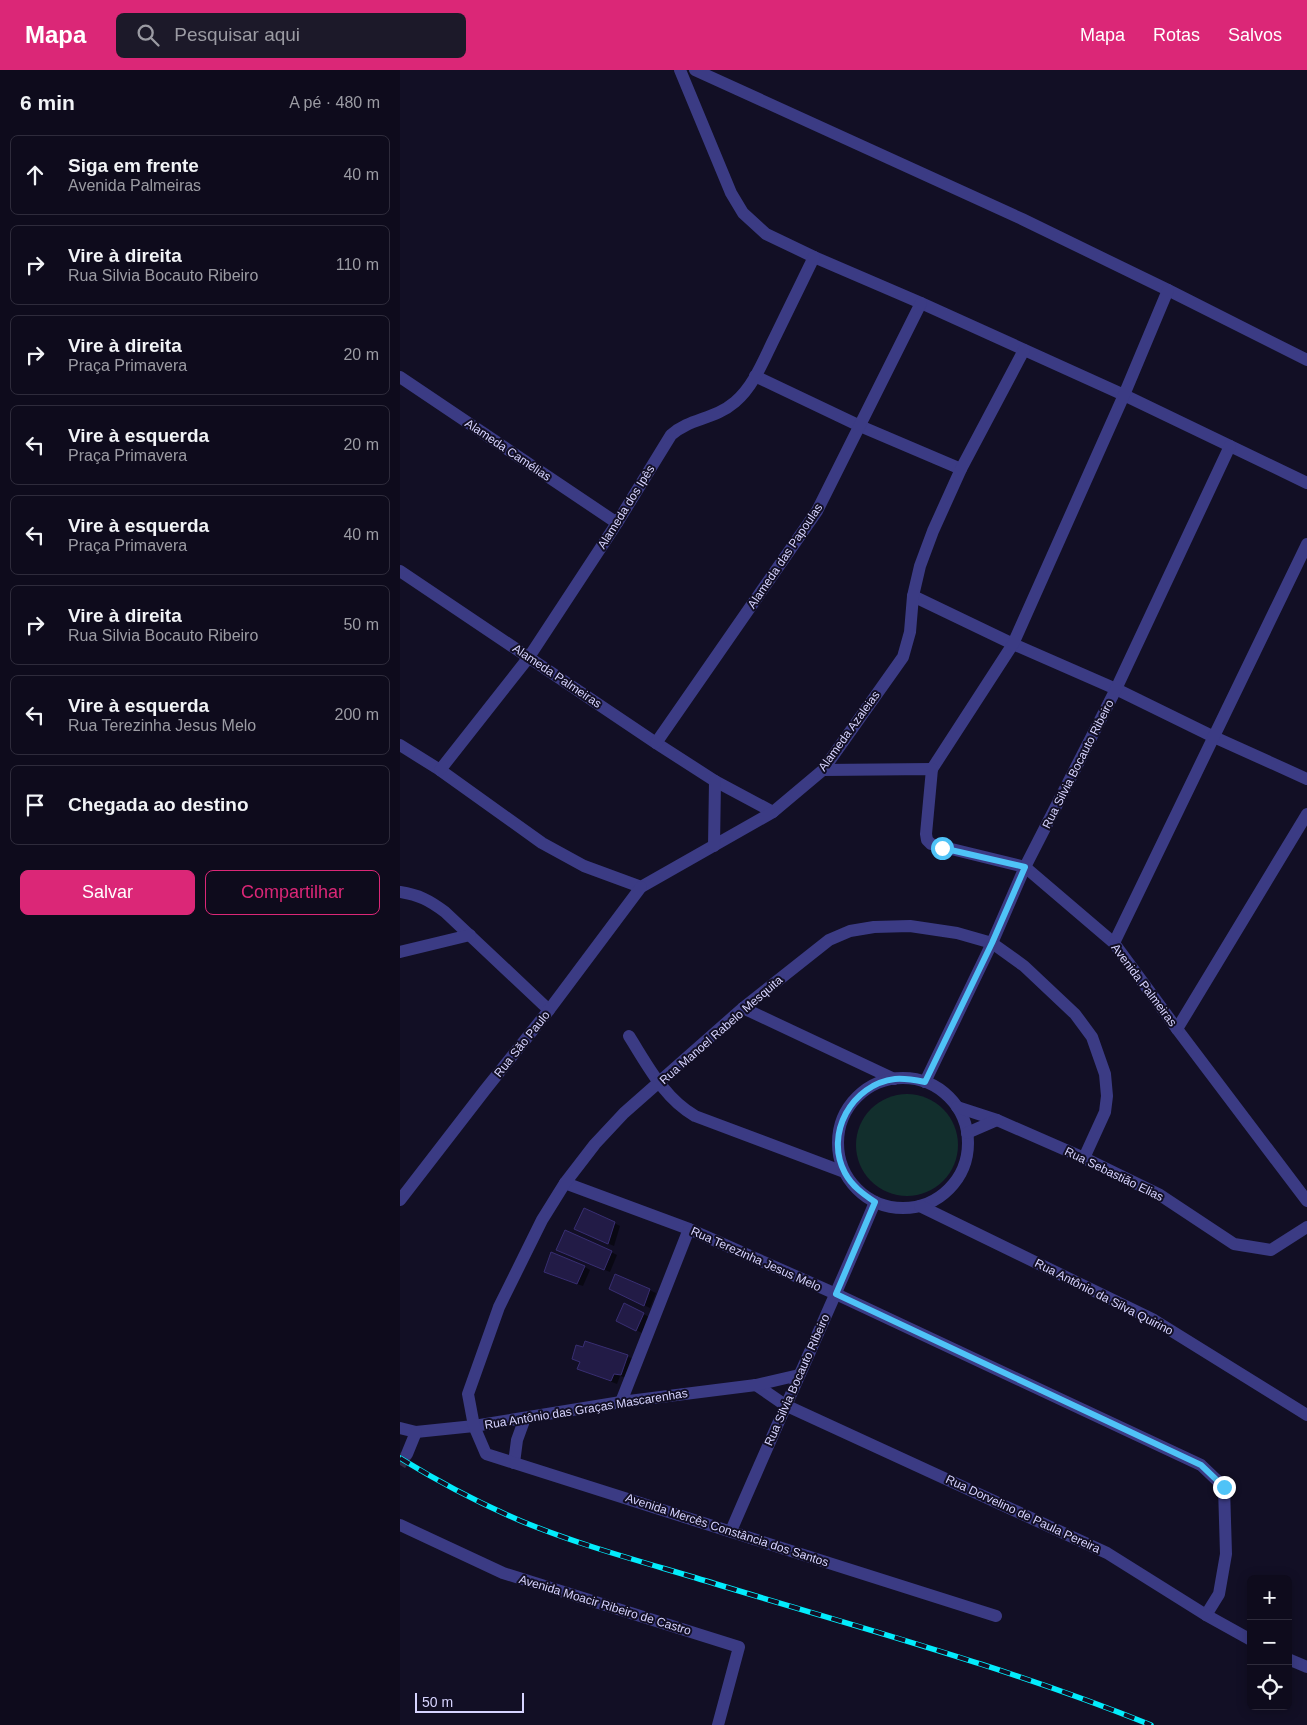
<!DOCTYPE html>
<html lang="pt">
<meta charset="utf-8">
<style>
:root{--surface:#0e0b1c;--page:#1c1929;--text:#f1f3f6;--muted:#9b9ba3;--line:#2e2b3b;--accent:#db2777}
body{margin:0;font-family:Helvetica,sans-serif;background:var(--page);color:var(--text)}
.controls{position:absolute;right:15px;bottom:15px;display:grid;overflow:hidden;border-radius:8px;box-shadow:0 2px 12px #0003}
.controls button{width:45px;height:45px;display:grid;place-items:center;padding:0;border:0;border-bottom:1px solid var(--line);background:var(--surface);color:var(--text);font:25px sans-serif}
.scale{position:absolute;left:15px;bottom:12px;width:109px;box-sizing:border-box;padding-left:5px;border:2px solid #d7d4ff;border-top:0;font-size:14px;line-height:18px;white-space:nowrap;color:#d7d4ff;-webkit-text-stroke:4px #120f25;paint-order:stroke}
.stop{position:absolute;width:15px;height:15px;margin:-11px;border:4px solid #4fc3f7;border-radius:50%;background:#fff}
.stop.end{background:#4fc3f7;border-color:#fff;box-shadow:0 1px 5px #0008}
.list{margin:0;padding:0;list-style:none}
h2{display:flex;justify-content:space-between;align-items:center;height:65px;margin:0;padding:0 20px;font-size:21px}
h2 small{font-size:16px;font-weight:400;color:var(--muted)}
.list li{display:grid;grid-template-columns:32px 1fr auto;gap:15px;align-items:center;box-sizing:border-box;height:80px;margin:0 10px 10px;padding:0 10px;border:1px solid var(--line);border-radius:8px}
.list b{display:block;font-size:19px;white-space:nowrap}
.list p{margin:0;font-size:16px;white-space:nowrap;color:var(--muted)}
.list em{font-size:16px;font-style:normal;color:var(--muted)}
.actions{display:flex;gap:10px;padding:15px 20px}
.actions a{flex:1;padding:11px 0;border:1px solid var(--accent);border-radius:8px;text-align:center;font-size:18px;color:var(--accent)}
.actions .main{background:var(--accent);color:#fff}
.icon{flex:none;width:28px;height:28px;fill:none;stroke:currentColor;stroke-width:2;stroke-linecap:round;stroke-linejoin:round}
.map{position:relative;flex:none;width:907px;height:1655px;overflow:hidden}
header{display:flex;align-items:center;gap:30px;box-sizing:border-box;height:70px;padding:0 25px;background:var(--accent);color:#fff}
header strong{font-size:24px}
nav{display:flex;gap:28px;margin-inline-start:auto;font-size:18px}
.search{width:350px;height:45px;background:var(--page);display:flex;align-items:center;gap:12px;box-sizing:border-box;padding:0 18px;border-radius:8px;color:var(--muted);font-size:19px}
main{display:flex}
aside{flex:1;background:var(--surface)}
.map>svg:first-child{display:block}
</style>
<header>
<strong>Mapa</strong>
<div class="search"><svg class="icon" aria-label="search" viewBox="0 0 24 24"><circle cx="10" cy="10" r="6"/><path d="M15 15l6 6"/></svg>Pesquisar aqui</div>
<nav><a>Mapa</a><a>Rotas</a><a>Salvos</a></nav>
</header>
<main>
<aside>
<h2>6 min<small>A pé · 480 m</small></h2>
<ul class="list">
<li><svg class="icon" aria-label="ahead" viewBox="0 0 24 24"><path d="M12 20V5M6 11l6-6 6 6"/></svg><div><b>Siga em frente</b><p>Avenida Palmeiras</p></div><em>40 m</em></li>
<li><svg class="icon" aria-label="right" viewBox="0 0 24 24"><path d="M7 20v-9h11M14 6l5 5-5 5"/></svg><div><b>Vire à direita</b><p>Rua Silvia Bocauto Ribeiro</p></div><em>110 m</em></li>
<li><svg class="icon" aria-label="right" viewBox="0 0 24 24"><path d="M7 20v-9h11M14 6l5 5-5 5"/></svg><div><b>Vire à direita</b><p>Praça Primavera</p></div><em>20 m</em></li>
<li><svg class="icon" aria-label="left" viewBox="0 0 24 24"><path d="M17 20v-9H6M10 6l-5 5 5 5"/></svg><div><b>Vire à esquerda</b><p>Praça Primavera</p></div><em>20 m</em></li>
<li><svg class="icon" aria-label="left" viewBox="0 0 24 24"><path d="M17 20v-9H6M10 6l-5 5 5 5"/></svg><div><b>Vire à esquerda</b><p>Praça Primavera</p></div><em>40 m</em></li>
<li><svg class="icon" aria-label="right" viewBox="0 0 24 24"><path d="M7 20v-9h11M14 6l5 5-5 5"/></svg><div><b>Vire à direita</b><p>Rua Silvia Bocauto Ribeiro</p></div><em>50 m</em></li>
<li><svg class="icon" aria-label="left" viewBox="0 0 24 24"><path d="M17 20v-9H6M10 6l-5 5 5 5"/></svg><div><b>Vire à esquerda</b><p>Rua Terezinha Jesus Melo</p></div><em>200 m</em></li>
<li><svg class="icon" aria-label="arrive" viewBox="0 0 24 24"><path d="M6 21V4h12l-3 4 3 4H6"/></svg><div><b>Chegada ao destino</b></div></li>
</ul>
<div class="actions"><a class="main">Salvar</a><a>Compartilhar</a></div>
</aside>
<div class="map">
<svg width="907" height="1655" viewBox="0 0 907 1655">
<rect width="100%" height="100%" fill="#120f25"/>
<circle fill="#122f2d" cx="507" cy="1075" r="51"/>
<g fill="#0007">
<path d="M214,1153l6,3 -6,20 -32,-14z"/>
<path d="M211,1182l6,3 -7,17 -47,-19z"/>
<path d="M185,1197l5,3 -7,16 -32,-11z"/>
<path d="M216,1205l40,18 -6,15 -34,-16z"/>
<path d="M225,1234l24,13 -7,16 -18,-9z"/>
<path d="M186,1272l48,17 -7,19 -7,-2 -3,8 -39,-15z"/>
</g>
<g fill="#221b46" stroke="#382e72">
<path d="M184,1138l31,14 -7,22 -34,-15z"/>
<path d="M165,1160l47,21 -8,19 -48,-20z"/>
<path d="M151,1182l34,14 -8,18 -33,-12z"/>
<path d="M215,1204l35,15 -6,17 -35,-17z"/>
<path d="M224,1233l20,10 -8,18 -20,-10z"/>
<path d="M185,1271l43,14 -7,20 -7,-1 -3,7 -34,-12 3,-7 -8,-3 4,-14 7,2z"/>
</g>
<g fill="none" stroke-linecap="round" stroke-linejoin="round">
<path stroke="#302d46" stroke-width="12" stroke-dasharray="12 6" stroke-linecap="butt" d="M0,1395l7,-11"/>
<g stroke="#3b3b84" stroke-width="12">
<path d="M280,0l51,123 12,20 23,21 48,23 107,46 203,92 183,88"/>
<path d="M295,0l327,149 146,71 139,70"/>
<path d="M355,306l105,50 101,43"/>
<path d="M0,307l217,146"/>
<path d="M0,501l256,172 59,38 58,31"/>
<path d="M513,526l100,48 103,45 98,48 93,42"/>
<path d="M256,673l161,-232 104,-208"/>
<path d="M0,675l40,25 102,73 42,23 57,21 132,-75 50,-42 80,-113 7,-25 3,-36 7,-30 13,-35 28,-62 63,-119"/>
<path d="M532,699l81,-125 111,-249 44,-105"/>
<path d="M40,700l89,-113 88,-134 54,-88c19,-17 43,-15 64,-33 19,-16 29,-43 40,-65 13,-27 26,-53 39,-80"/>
<path d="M423,700l109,-1 -6,65 1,6 4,4 94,23 89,76 63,86 130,172"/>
<path d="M314,776l1,-65"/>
<path d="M0,822c19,3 29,8 45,20l104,98"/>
<path d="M714,873l193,-399"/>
<path d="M0,882l70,-17"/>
<path d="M343,938l151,71"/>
<path d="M777,959l130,-215"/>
<path d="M229,966c19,30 35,62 66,80l149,56"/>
<circle cx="503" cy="1073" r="65"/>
<path d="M525,1012l67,-139 33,-76 91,-178 114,-243"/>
<path d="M557,1037l40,13 87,38 76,37 74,49 37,6 36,-23"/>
<path d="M567,1063l30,-13"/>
<path d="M165,1113l124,46 147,65 365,171 23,22 2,67 -7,40 -13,21"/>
<path d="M0,1130l85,-110 64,-80 92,-123"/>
<path d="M520,1136l234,114 153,95"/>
<path d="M356,1315l29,20 322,148 99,62 45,25"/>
<path d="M221,1332l68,-173"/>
<path d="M0,1358l16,4 58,-6 147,-24 135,-17 43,-10"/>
<path d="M7,1384l9,-22"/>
<path d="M114,1393l3,-23 8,-22"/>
<path d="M0,1455l103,48 236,74 -21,78"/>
<path d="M331,1461c47,-110 98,-219 144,-329"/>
<path d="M596,1546l-510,-162 -12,-28 -6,-32 31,-87 43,-87 23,-37 30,-39 29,-31 119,-105 86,-68 21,-9 24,-4 36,-1 47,7 35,10 32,23 51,48 17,23 13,37 2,22 -2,16 -21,46"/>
<path d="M888,1589l19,8"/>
</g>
<g stroke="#03ecfc" stroke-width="5.5">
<path id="rail" d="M0,1388c39,24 79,45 121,63 63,26 130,43 195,63 145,44 294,84 435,141"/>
</g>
<use href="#rail" stroke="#120f25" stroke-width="4" stroke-dasharray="11" stroke-linecap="butt"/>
</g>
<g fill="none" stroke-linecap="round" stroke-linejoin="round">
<path stroke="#4fc3f7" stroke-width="6" d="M542,778l83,19 -33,76 -67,139c-10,-2 -20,-4 -30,-3 -43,5 -71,55 -50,94 7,13 18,21 30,29l-39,92 365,171 23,22"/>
</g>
<g text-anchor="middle" stroke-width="4" stroke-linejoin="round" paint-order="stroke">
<g font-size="12" fill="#d7d4ff" stroke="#120f25">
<text transform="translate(108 380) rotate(34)" y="4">Alameda Camélias</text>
<text transform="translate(226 437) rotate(-58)" y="4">Alameda dos Ipês</text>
<text transform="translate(385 486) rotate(-56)" y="4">Alameda das Papoulas</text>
<text transform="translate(157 606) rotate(34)" y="4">Alameda Palmeiras</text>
<text transform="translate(449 661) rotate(-54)" y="4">Alameda Azaleias</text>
<text transform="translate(678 694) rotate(-63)" y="4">Rua Silvia Bocauto Ribeiro</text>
<text transform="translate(744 915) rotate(53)" y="4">Avenida Palmeiras</text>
<text transform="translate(321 960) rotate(-41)" y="4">Rua Manoel Rabelo Mesquita</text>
<text transform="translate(122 974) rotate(-51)" y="4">Rua São Paulo</text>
<text transform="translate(714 1104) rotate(26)" y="4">Rua Sebastião Elias</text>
<text transform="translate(356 1189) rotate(24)" y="4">Rua Terezinha Jesus Melo</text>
<text transform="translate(704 1227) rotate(27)" y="4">Rua Antônio da Silva Quirino</text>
<text transform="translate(397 1310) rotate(-66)" y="4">Rua Silvia Bocauto Ribeiro</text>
<text transform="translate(186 1339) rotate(-9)" y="4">Rua Antônio das Graças Mascarenhas</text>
<text transform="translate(623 1444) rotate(25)" y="4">Rua Dorvelino de Paula Pereira</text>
<text transform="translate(327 1460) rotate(18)" y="4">Avenida Mercês Constância dos Santos</text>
<text transform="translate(205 1535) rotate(17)" y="4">Avenida Moacir Ribeiro de Castro</text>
</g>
</g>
</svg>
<div class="controls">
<button>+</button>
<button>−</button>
<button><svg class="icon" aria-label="locate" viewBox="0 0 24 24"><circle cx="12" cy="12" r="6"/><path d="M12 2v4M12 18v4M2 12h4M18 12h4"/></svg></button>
</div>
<div class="scale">50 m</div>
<div class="stop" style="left:542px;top:778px"></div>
<div class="stop end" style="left:824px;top:1417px"></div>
</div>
</main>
